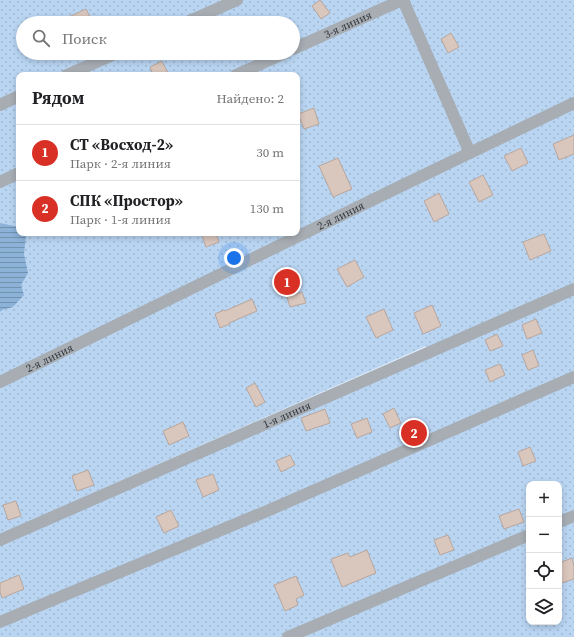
<!DOCTYPE html>
<html lang="ru">
<meta charset="utf-8">
<style>
:root{--surface:#fff;--page:#f6f6f6;--text:#202124;--muted:#757577;--line:#e0e0e0;--accent:#d93025}
body{margin:0;font-family:"Source Serif 4",serif;background:var(--page);color:var(--text)}
.controls{position:absolute;right:12px;bottom:12px;display:grid;overflow:hidden;border-radius:8px;box-shadow:0 2px 6px #0003}
.controls button{width:36px;height:36px;display:grid;place-items:center;padding:0;border:0;border-bottom:1px solid var(--line);background:var(--surface);color:var(--text);font:20px sans-serif}
.you{position:absolute;left:234px;top:258px;width:14px;height:14px;margin:-10px;border:3px solid #fff;border-radius:50%;background:#1a73e8;box-shadow:0 0 0 6px #1a73e833}
.badge{display:grid;place-items:center;width:26px;height:26px;border-radius:50%;background:var(--accent);color:#fff;font-size:13px;font-weight:700}
.pin{position:absolute;translate:-50% -50%;border:2px solid #fff;box-shadow:0 1px 4px #0006}
.list{margin:0;padding:0;list-style:none}
h2{display:flex;justify-content:space-between;align-items:center;height:52px;margin:0;padding:0 16px;font-size:17px}
h2 small{font-size:13px;font-weight:400;color:var(--muted)}
.list li{display:grid;grid-template-columns:26px 1fr auto;gap:12px;align-items:center;box-sizing:border-box;height:56px;padding:0 16px;border-top:1px solid var(--line)}
.list b{display:block;font-size:15px;white-space:nowrap}
.list p{margin:0;font-size:13px;white-space:nowrap;color:var(--muted)}
.list em{font-size:13px;font-style:normal;color:var(--muted)}
.icon{flex:none;width:22px;height:22px;fill:none;stroke:currentColor;stroke-width:2;stroke-linecap:round;stroke-linejoin:round}
.map{position:relative;flex:none;width:574px;height:637px;overflow:hidden}
.search{position:absolute;background:var(--surface);box-shadow:0 2px 6px #0003;left:16px;top:16px;width:284px;height:44px;display:flex;align-items:center;gap:10px;box-sizing:border-box;padding:0 14px;border-radius:22px;color:var(--muted);font-size:15px}
.panel{position:absolute;background:var(--surface);box-shadow:0 2px 6px #0003;left:16px;top:72px;width:284px;height:164px;border-radius:8px}
.map>svg:first-child{display:block}
</style>
<div class="map">
<svg width="574" height="637" viewBox="0 0 574 637">
<defs>
<pattern id="grass-dots" width="8" height="8" patternUnits="userSpaceOnUse"><rect width="8" height="8" fill="#b9d5f2"/><path d="M2 2h.1M6 6h.1" fill="none" stroke="#9fb7d0" stroke-width="1.8" stroke-linecap="round"/></pattern>
<pattern id="water-rules" width="6" height="5" patternUnits="userSpaceOnUse"><rect width="6" height="5" fill="#8cb2d8"/><path d="M0 2.5h6" fill="none" stroke="#7392b0"/></pattern>
</defs>
<rect width="100%" height="100%" fill="#e2effe"/>
<path fill="url(#grass-dots)" fill-rule="evenodd" d="M0,0h574v637h-574v-93l430,-190 -4,-8 -426,188zM23,23h270v30h-270zM19,75h278v158h-278zM529,484h30v138h-30z"/>
<path fill="url(#water-rules)" d="M0,223l19,4v6h6l1,3 -2,18 4,19 -7,12 3,10 -11,12 -11,3 -2,2z"/>
<g fill="#d9c6bd" stroke="#b8a69d">
<path d="M320,0l10,13 -9,6 -9,-13z"/>
<path d="M86,9l7,14h-37z"/>
<path d="M451,33l8,14 -11,6 -7,-14z"/>
<path d="M162,61l7,14h-16l-3,-8z"/>
<path d="M314,108l5,16 -15,5 -6,-15z"/>
<path d="M574,135v19l-15,6 -6,-16z"/>
<path d="M521,148l7,15 -16,8 -8,-15z"/>
<path d="M338,158l14,31 -19,8 -14,-31z"/>
<path d="M483,175l10,20 -14,7 -10,-20z"/>
<path d="M439,193l10,21 -15,8 -10,-21z"/>
<path d="M201,233h15l3,9 -13,5z"/>
<path d="M544,234l7,17 -21,9 -7,-18z"/>
<path d="M355,260l9,17 -17,10 -10,-18z"/>
<path d="M302,292l4,11 -16,4 -3,-10z"/>
<path d="M252,299l5,12 -28,12 1,1 -10,4 -5,-14 9,-4 1,1z"/>
<path d="M432,305l9,21 -18,8 -9,-21z"/>
<path d="M384,309l9,21 -17,8 -10,-21z"/>
<path d="M536,319l6,14 -15,6 -5,-14z"/>
<path d="M497,334l6,12 -13,5 -5,-11z"/>
<path d="M533,350l6,16 -11,4 -6,-15z"/>
<path d="M500,364l5,11 -15,7 -5,-12z"/>
<path d="M255,383l10,19 -9,5 -10,-19z"/>
<path d="M394,408l7,15 -11,5 -7,-14z"/>
<path d="M325,409l5,14 -24,8 -5,-13z"/>
<path d="M367,418l5,14 -15,6 -6,-14z"/>
<path d="M183,422l6,14 -20,9 -6,-14z"/>
<path d="M530,447l6,14 -13,5 -5,-14z"/>
<path d="M290,455l5,10 -14,7 -5,-11z"/>
<path d="M88,470l6,15 -17,6 -5,-15z"/>
<path d="M213,474l6,16 -16,7 -7,-17z"/>
<path d="M16,501l5,15 -13,4 -5,-15z"/>
<path d="M519,509l5,13 -20,7 -5,-13z"/>
<path d="M171,510l8,16 -15,7 -8,-16z"/>
<path d="M448,535l6,15 -14,5 -6,-15z"/>
<path d="M367,550l9,23 -34,14 -11,-28 17,-6 2,4z"/>
<path d="M572,558l2,8v13l-15,5v-21z"/>
<path d="M19,575l5,14 -22,9 -2,-6v-9z"/>
<path d="M296,576l8,19 -8,4 2,6 -13,6 -11,-26z"/>
</g>
<g fill="none" stroke-linecap="round" stroke-linejoin="round">
<g stroke="#a7adb3" stroke-width="12">
<path d="M403,0l67,153"/>
<path d="M185,23l52,-23"/>
<path id="s1" d="M293,49l109,-49"/>
<path d="M67,75l50,-22"/>
<path d="M236,75l49,-22"/>
<path d="M0,105l19,-9"/>
<path d="M0,182l19,-9"/>
<path id="s2" d="M0,382l401,-196 173,-83"/>
<path d="M559,522l15,-6"/>
<path id="s3" d="M0,540l574,-251"/>
<path d="M0,622l267,-111 307,-134"/>
<path d="M288,637l241,-102"/>
</g>
</g>
<g text-anchor="middle" stroke-width="3.5" stroke-linejoin="round" paint-order="stroke">
<g font-size="11" fill="#2f353a" stroke="#fff">
<text dy="4" stroke="none"><textPath href="#s1" startOffset="60">3-я линия</textPath></text>
<text dy="4" stroke="none"><textPath href="#s2" startOffset="379">2-я линия</textPath></text>
<text dy="4" stroke="none"><textPath href="#s2" startOffset="55">2-я линия</textPath></text>
<text dy="4" stroke="none"><textPath href="#s3" startOffset="313">1-я линия</textPath></text>
</g>
</g>
</svg>
<div class="controls">
<button>+</button>
<button>−</button>
<button><svg class="icon" aria-label="locate" viewBox="0 0 24 24"><circle cx="12" cy="12" r="6"/><path d="M12 2v4M12 18v4M2 12h4M18 12h4"/></svg></button>
<button><svg class="icon" aria-label="layers" viewBox="0 0 24 24"><path d="M12 4l9 5-9 5-9-5zM3 14l9 5 9-5"/></svg></button>
</div>
<div class="you"></div>
<div class="pin badge" style="left:287px;top:282px">1</div>
<div class="pin badge" style="left:414px;top:433px">2</div>
<div class="search"><svg class="icon" aria-label="search" viewBox="0 0 24 24"><circle cx="10" cy="10" r="6"/><path d="M15 15l6 6"/></svg>Поиск</div>
<section class="panel">
<h2>Рядом<small>Найдено: 2</small></h2>
<ul class="list">
<li><span class="badge">1</span><div><b>СТ «Восход-2»</b><p>Парк · 2-я линия</p></div><em>30 m</em></li>
<li><span class="badge">2</span><div><b>СПК «Простор»</b><p>Парк · 1-я линия</p></div><em>130 m</em></li>
</ul>
</section>
</div>
